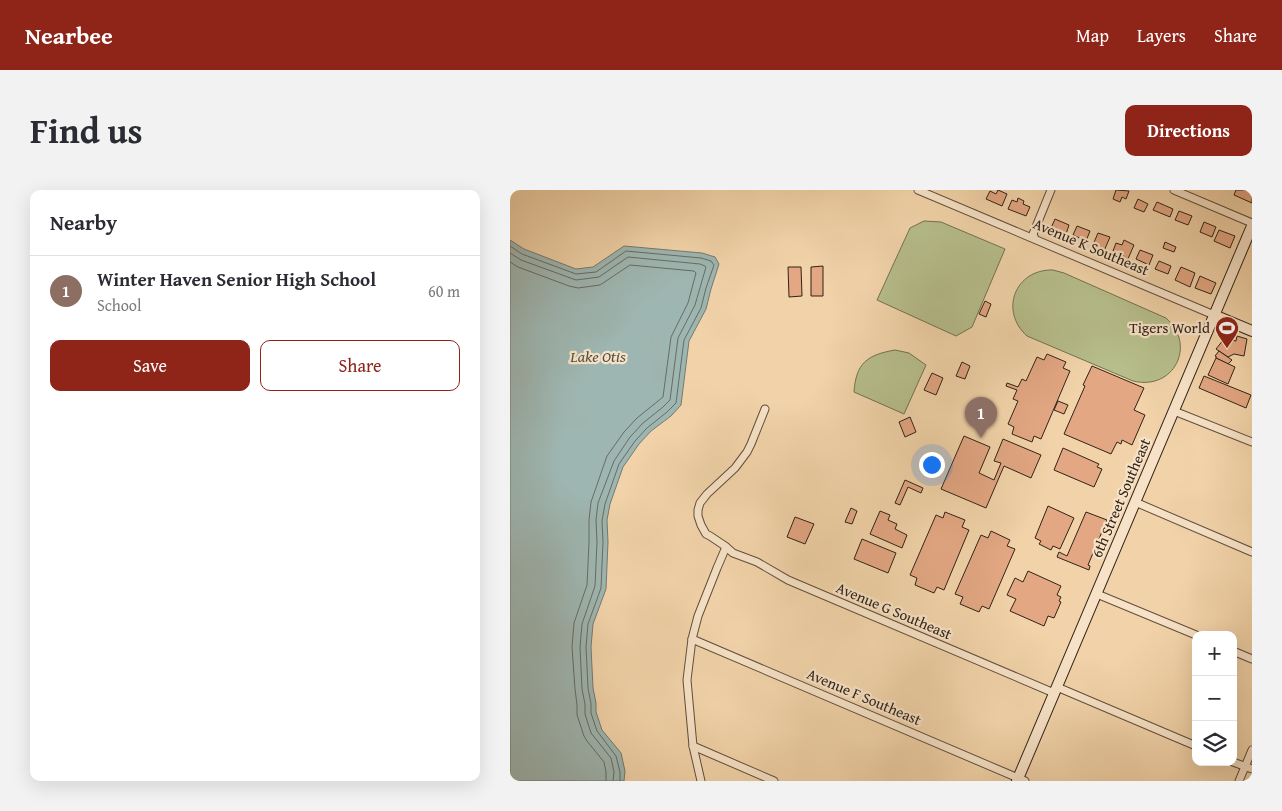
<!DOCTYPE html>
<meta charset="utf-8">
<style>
:root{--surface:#fff;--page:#f2f2f3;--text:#2b2b33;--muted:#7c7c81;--line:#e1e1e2;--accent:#8f2418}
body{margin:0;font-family:"Gentium Book Plus",serif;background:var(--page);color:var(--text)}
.controls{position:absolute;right:15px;bottom:15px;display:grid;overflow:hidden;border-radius:10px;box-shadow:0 5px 20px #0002}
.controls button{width:45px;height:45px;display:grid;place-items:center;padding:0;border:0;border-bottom:1px solid var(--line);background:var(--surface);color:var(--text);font:25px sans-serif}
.you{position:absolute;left:421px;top:274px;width:18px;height:18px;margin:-12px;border:4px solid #fff;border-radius:50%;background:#1a73e8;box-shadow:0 0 0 8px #1a73e833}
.badge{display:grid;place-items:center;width:32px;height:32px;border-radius:50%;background:var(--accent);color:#fff;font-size:16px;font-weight:700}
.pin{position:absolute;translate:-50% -41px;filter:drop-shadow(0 1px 2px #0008)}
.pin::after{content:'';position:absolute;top:26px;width:18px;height:15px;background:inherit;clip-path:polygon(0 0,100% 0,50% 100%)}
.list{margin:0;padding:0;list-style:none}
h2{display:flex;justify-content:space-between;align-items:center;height:65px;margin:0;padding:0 20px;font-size:21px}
h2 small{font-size:16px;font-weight:400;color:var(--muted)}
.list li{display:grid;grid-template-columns:32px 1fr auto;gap:15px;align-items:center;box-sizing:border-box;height:70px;padding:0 20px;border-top:1px solid var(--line)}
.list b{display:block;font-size:19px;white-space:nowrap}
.list p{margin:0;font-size:16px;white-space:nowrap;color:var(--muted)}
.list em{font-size:16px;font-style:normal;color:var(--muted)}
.actions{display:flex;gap:10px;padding:15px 20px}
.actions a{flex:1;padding:11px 0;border:1px solid var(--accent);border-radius:10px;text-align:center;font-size:18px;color:var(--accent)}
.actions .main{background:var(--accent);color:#fff}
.icon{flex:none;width:28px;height:28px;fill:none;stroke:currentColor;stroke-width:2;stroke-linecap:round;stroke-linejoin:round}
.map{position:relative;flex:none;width:742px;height:591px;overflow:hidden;border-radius:10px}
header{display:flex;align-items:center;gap:30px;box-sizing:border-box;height:70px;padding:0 25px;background:var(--accent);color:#fff}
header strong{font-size:24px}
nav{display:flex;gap:28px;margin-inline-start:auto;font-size:18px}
.intro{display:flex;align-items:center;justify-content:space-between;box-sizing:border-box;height:120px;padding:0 30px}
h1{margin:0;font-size:35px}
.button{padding:12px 22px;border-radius:10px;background:var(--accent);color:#fff;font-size:18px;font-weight:700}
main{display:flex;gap:30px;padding:0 30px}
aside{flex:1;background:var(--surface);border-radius:10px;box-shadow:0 5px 20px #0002}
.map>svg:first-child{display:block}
</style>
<header>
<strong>Nearbee</strong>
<nav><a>Map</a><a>Layers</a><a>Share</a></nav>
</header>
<div class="intro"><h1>Find us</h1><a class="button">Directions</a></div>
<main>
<aside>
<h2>Nearby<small></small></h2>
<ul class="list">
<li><span class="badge" style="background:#8d6e63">1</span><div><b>Winter Haven Senior High School</b><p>School</p></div><em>60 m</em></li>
</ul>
<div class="actions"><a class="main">Save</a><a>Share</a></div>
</aside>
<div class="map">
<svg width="742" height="591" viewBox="0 0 742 591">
<rect width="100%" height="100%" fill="#f2d3a9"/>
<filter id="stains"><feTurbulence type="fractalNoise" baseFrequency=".004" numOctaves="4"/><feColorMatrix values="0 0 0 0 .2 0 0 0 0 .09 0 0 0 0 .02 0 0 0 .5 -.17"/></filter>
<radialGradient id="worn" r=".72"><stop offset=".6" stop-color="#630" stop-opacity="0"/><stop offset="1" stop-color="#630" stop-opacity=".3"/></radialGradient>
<g fill="#b6be8b" stroke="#737052">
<path d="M414,31l17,1 64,27 -33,78 -16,9 -79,-36 33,-72z"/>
<path d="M543,80l11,3 102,45c31,27 8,73 -33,63l-106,-45c-28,-25 -12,-67 26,-66z"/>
<path d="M385,160l14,3 17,12 -22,49 -50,-22c2,-29 13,-37 41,-42z"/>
</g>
<path fill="#9eb6b1" stroke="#727b74" d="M0,50l14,9 52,20 17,-2 31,-21 78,7 13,4 4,7 -8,25 -5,20 -17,32 -8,64 -10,11 -20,15 -12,13 -16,23 -13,37 -3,16 1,22 -2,47 -13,35 -2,23 2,41 3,15v9l6,18 19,23 4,18 -1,10h-114z"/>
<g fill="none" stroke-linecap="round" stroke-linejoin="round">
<g stroke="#676c64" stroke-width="1">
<path d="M0,56l12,8 54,20 20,-2 30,-21 75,7 10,3 3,4 -8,23 -5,20 -17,32 -8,63 -9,9 -20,16 -12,13 -16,23 -14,40 -3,17 1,21 -2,46 -13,36 -2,23 2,41 3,16v9l6,18 19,25 4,16v9"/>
<path d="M0,63l11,7 55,20 23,-3 29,-20 72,7 5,2 1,1 -11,38 -17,33 -8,62 -7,7 -20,16 -13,14 -16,24 -16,42 -2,17 1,22 -2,44 -13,38 -2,23 2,42 3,15v10l6,19 20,25 3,14 -1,9"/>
<path d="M0,72l8,5 51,19 9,2 22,-3 30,-20 64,6 2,2 -8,30 -17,34 -8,60 -26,21 -13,14 -17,24 -16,46 -2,18v22l-2,43 -13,38 -2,24 3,42 2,16v10l7,21 3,5 17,21 2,10v9"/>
</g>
</g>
<g fill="#e3a783" stroke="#302318">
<path d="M488,0l9,4 -5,12 -16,-7 4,-8 6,3z"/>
<path d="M606,0l13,1 -3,8 -4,-2 -2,5 -7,-3z"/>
<path d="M726,0h9l7,3v10l-18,-8z"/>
<path d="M508,8l6,3 -1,3 7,3 -4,9 -18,-7 4,-9 5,2z"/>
<path d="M628,9l10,5 -4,8 -10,-4z"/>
<path d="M647,12l16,7 -3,8 -17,-7z"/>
<path d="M669,21l13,5 -4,9 -13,-5z"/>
<path d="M545,29l14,6 -3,9 -15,-6z"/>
<path d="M694,32l12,5 -4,10 -12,-5z"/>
<path d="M567,36l13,5 -4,10 -13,-6z"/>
<path d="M709,40l16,6 -5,12 -16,-7z"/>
<path d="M588,43l12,4 -6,14 -12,-4z"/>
<path d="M614,50l10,5 -7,16 -4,-2 1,-3 -11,-5 3,-8 6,2z"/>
<path d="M655,52l11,5 -2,5 -11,-4z"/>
<path d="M630,60l13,5 -4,10 -13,-6z"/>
<path d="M649,71l12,5 -3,8 -13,-5z"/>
<path d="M313,76v30h-12v-29z"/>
<path d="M278,77h13l1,29 -13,1z"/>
<path d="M671,77l14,6 -5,14 -15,-7z"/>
<path d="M690,86l16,7 -5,11 -16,-6z"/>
<path d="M475,111l6,3 -5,13 -7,-3z"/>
<path d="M727,146l10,3 -3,17 -10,-2 -6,3 -12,-8 8,-10 12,2z"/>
<path d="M709,161l13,9 -4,4 -12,-6v-2h-1z"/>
<path d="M537,164l19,8 -3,6 7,3 -29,68 -7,-3 -2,6 -20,-8 2,-7 -6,-3 10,-23 -5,-2 4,-9 -11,-4 1,-3 11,4 4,-8 4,2 11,-24 7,3z"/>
<path d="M706,168l19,9 -7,17 -20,-9z"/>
<path d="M452,172l8,4 -5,13 -9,-3z"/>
<path d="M582,176l52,22 -10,22 11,5 -13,30 -10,-5 -1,4 -4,-2 -6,12 -47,-20 21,-48 -2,-1z"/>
<path d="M422,183l11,5 -7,17 -12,-5z"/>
<path d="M694,186l47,19 -5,13 -47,-20z"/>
<path d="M548,211l10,4 -4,9 -10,-4z"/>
<path d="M400,227l6,15 -11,5 -6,-15z"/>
<path d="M454,246l26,11 -11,26 15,7 7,-17 -7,-2 9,-22 38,16 -10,23 -27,-12 -18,42 -45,-19z"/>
<path d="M553,258l36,16 -2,3 5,2 -8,18 -40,-17z"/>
<path d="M395,290l18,8 -2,5 -13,-6 -8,18 -5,-2z"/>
<path d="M538,316l26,12 -14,31 -7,-3 -2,4 -12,-6 2,-3 -6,-3z"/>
<path d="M341,318l6,3 -5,13 -7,-2z"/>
<path d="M370,321l10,4 -2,5 9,4 -2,5 12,6 -5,13 -32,-14z"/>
<path d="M435,322l20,8 -3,7 7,3 -25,60 -7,-3 -3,6 -19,-8 2,-7 -7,-3 26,-60 7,3z"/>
<path d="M576,322l21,8 -19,45 2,1 -1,4 -32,-13 2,-5 8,4z"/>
<path d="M285,327l19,7 -9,20 -18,-7z"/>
<path d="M481,341l19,9 -3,6 8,3 -26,60 -7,-3 -3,6 -19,-8 3,-7 -8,-3 26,-59 7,3z"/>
<path d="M352,349l34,14 -8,20 -34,-14z"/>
<path d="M518,381l33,15 -4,9 4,2 -2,4 2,1 -7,16 -6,-2 -4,10 -34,-15 6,-12 -9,-4 8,-17 8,4z"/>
</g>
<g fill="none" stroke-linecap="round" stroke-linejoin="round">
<g stroke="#604f3c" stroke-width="9">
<g id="street">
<path d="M408,0l296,125"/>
<path d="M664,0l78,33"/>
<path d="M525,49l-2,-5 18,-44"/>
<path d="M255,219l-14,35 -4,8 -12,16 -28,26 -7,9 -2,7v6l3,9 5,9 4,2 15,10 8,7 24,9 31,18 266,113"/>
<path d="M664,221l78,31"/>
<path d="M625,312l117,50"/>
<path d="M587,404l99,41"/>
<path d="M182,449l333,142"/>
<path d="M723,461l19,8"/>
<path d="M547,497l139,59"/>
<path d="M183,556l81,35"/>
<path d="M723,572l19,7"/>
<path d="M191,591l-8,-35 -6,-66 5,-41 6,-23 19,-48 9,-21"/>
<path d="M729,591l13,-31"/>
</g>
</g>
<g stroke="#302318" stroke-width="12">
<g id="secondary">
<path d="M704,125l38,16"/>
<path d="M507,591l235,-555"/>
</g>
</g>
<use href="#street" stroke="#f7e2c7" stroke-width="7"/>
<use href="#secondary" stroke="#f7e2c7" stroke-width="10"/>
</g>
<defs>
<g id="stadium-pin" transform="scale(1.25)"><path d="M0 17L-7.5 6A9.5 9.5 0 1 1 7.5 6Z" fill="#8f2418" stroke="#f7e2c7"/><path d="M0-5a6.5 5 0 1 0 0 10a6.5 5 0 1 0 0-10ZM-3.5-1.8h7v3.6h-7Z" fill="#fff"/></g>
</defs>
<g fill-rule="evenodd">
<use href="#stadium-pin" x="717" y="138"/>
</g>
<g text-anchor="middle" stroke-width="4.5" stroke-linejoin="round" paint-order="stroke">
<g font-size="15" fill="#302318" stroke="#f7e2c7">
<text transform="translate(581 57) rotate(23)" y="5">Avenue K Southeast</text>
<text transform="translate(611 308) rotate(-67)" y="5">6th Street Southeast</text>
<text transform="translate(384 421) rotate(23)" y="5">Avenue G Southeast</text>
<text transform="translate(354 507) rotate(23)" y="5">Avenue F Southeast</text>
</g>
<g font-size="15" fill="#302318" stroke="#f7e2c7" text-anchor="end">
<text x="700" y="143">Tigers World</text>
</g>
<g font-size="16" font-style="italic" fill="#514f46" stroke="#f7e2c7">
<text x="88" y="172">Lake Otis</text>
</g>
</g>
<rect width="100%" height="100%" filter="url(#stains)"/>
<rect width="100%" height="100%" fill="url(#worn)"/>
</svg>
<div class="controls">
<button>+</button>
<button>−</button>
<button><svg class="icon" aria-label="layers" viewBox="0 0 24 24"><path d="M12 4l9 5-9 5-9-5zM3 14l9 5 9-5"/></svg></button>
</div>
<div class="you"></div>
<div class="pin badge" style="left:471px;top:248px;background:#8d6e63">1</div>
</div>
</main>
